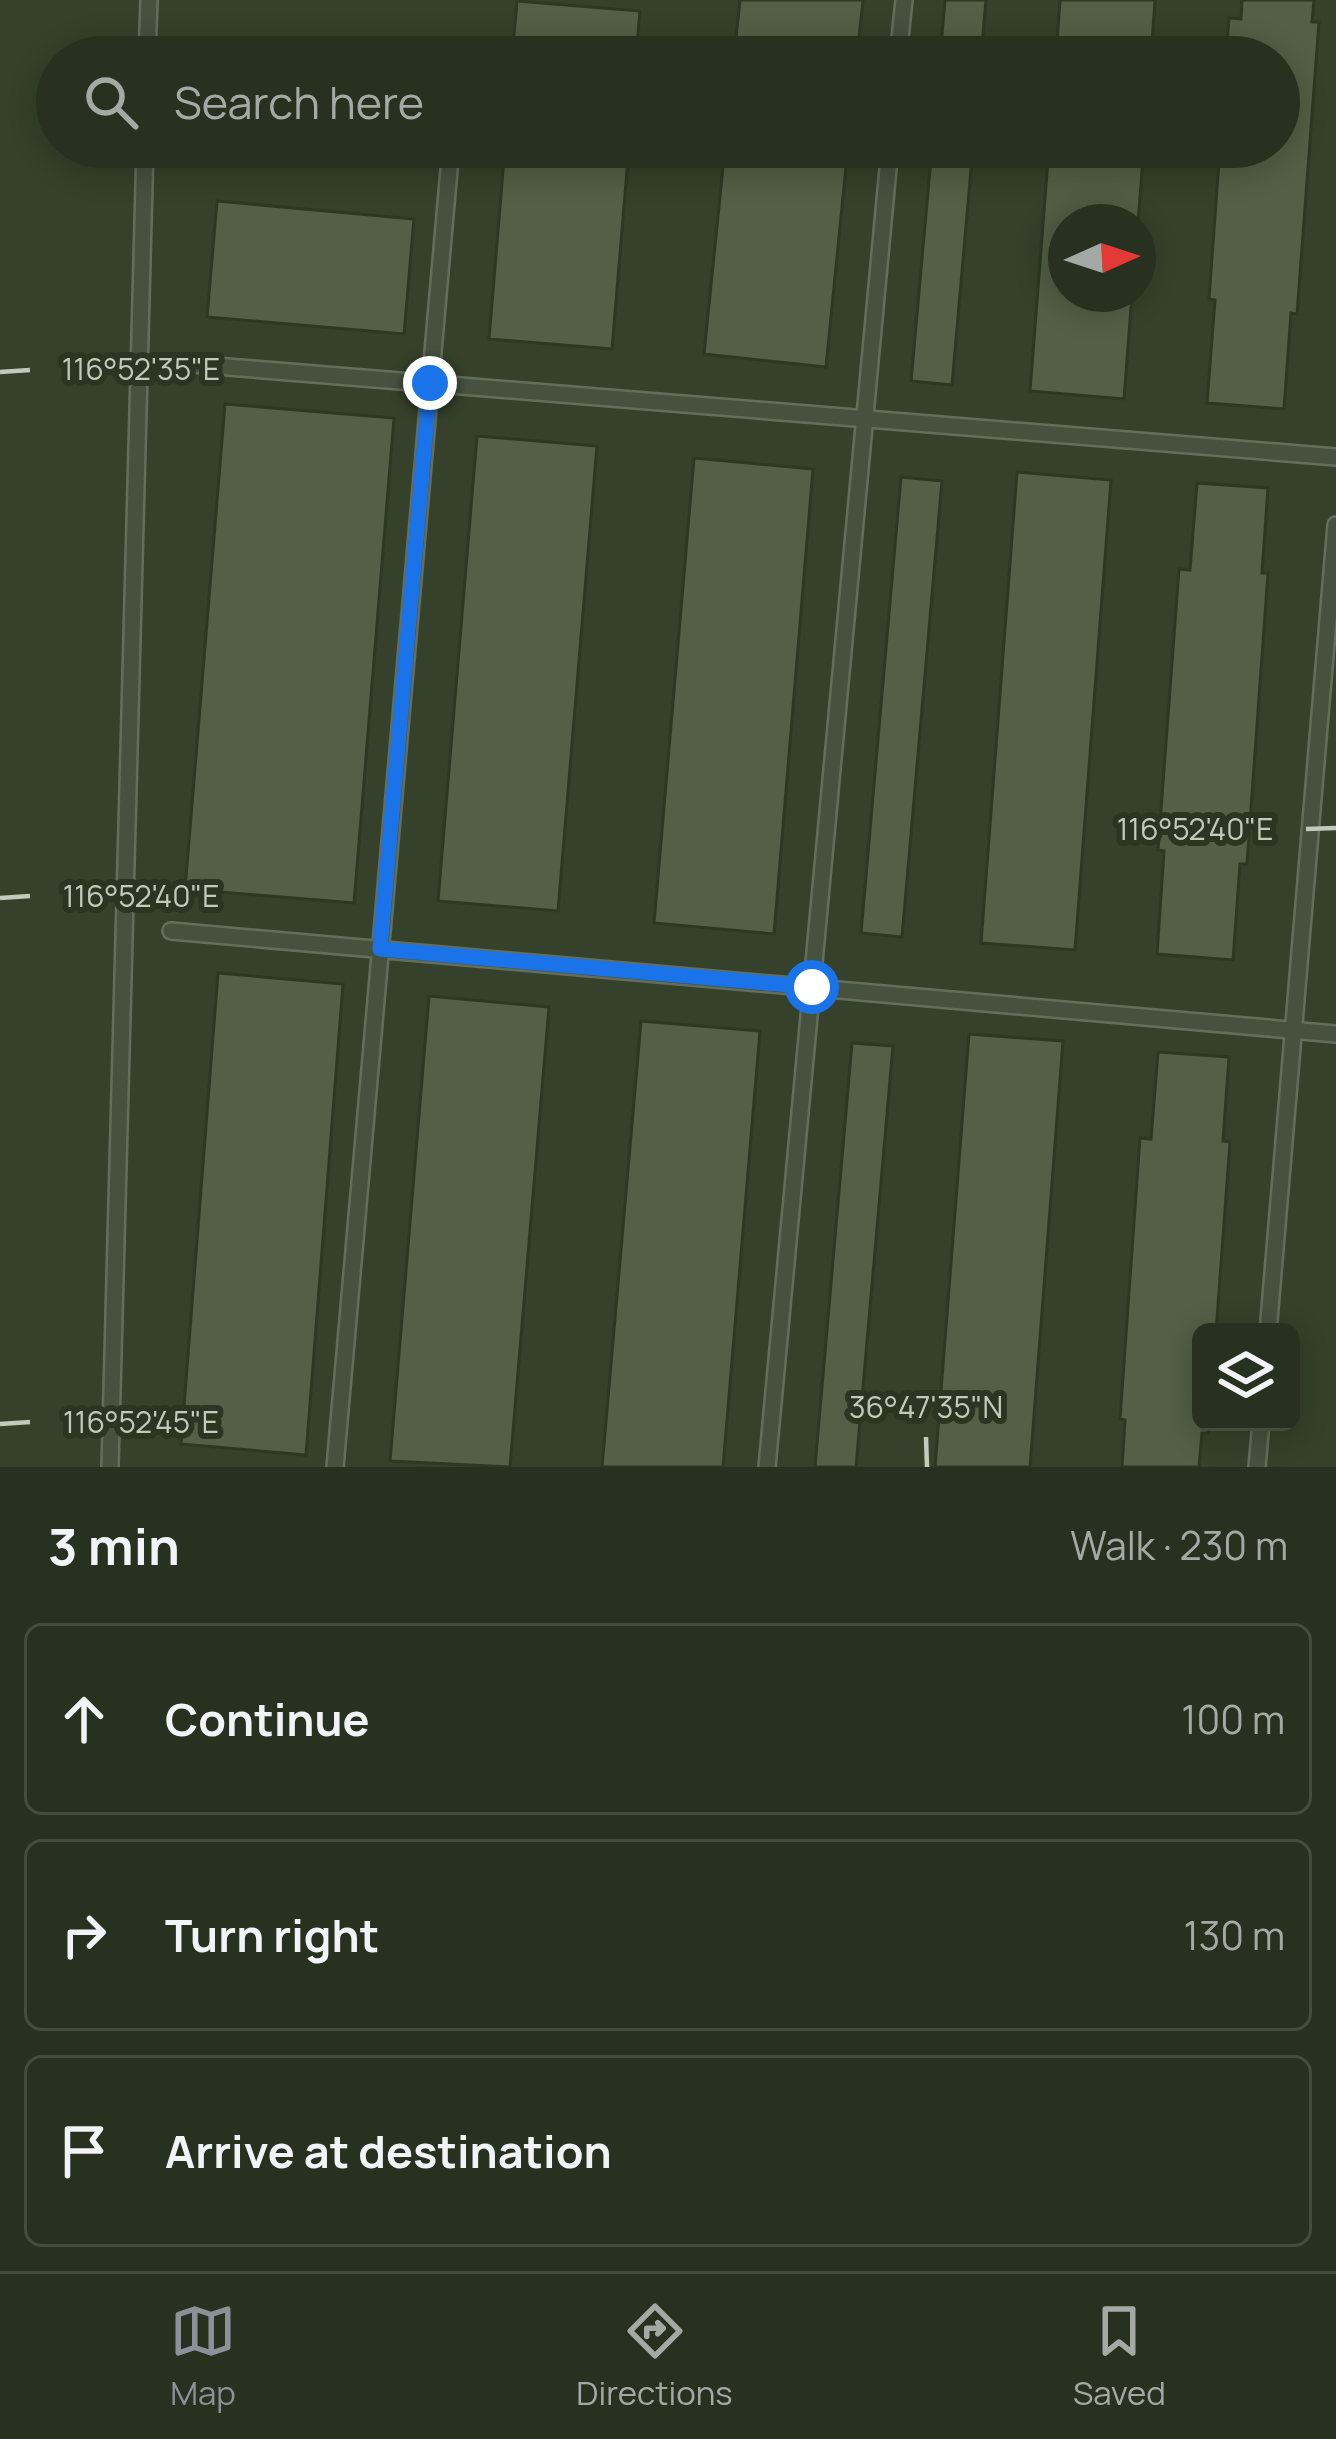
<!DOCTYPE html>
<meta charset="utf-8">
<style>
:root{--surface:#283120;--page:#303929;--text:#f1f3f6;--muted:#a5a9a5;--line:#444c3e;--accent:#8c9099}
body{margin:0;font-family:Manrope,sans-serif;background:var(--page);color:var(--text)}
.controls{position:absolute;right:36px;bottom:36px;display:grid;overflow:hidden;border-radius:18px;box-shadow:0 6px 30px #0003}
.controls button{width:108px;height:108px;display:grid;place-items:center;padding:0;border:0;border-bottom:3px solid var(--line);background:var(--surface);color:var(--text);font:60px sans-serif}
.compass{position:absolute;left:1048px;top:204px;width:108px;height:108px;border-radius:50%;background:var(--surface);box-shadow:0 6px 30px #0003;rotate:87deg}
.stop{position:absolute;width:36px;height:36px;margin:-27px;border:9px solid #1a73e8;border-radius:50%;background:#fff}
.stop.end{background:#1a73e8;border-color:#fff;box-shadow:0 3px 12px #0008}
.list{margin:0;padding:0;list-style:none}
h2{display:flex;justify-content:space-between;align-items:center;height:156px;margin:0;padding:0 48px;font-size:51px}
h2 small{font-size:39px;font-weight:400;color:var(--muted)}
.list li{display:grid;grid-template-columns:78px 1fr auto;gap:36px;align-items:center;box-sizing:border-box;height:192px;margin:0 24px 24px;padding:0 24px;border:3px solid var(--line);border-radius:18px}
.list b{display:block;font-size:45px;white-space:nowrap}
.list em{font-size:39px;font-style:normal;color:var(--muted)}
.icon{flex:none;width:66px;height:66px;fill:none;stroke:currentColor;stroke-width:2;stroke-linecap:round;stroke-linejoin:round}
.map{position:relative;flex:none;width:1336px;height:1467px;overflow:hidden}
.search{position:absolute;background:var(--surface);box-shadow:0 6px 30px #0003;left:36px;right:36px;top:36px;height:132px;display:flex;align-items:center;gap:30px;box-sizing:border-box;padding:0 42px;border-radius:66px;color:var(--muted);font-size:45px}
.sheet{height:804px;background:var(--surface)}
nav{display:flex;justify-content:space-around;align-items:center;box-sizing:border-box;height:168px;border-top:3px solid var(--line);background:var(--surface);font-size:33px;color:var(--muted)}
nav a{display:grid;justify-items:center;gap:6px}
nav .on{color:var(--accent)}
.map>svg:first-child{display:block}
</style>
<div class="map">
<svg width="1336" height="1467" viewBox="0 0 1336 1467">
<rect width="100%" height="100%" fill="#35412a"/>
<g fill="#535f46" stroke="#2d3824" stroke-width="3">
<path d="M740,0h123l-6,57h-123z"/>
<path d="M945,0h41l-5,57h-41z"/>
<path d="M1060,0h95l-4,57h-95z"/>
<path d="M1242,0h72l-2,22h7l-22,292 -6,-1 -7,96 -77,-6 8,-103 -6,-1 11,-152h59v-90h-53l3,-39 12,1z"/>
<path d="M517,1l123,10 -4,46h-124z"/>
<path d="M505,147h124l-17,202 -123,-10z"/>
<path d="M725,147h123l-22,220 -122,-13z"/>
<path d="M932,147h41l-21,238 -41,-4z"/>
<path d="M1049,147h95l-6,75h-72v72h66l-8,105 -94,-8z"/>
<path d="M217,201l197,18 -10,115 -197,-17z"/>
<path d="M225,404l169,14 -40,485 -169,-14z"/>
<path d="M477,436l120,10 -39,465 -120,-10z"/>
<path d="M694,458l119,11 -39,465 -120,-11z"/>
<path d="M1017,472l94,8 -36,470 -94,-7z"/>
<path d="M901,477l41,4 -40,456 -41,-4z"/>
<path d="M1197,483l71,5 -6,85h6l-21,291h-7l-7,96 -76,-6 7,-103 -6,-1 21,-281 11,1z"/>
<path d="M218,973l125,11 -37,471 -125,-11z"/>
<path d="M429,996l120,11 -39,460 -120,-6z"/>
<path d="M641,1021l119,10 -37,436h-121z"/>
<path d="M969,1034l94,7 -33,426h-95z"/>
<path d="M852,1043l41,3 -37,421h-41z"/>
<path d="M1158,1052l71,5 -6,84 7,1 -14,190h-15v90h8l-1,11h-6l-3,34h-77l3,-47 -5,-1 20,-281 11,1z"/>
</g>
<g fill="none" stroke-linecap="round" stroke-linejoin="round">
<g stroke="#646e5c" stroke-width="20">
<g id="service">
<path d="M147,57l2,-57"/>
<path d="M459,57v-4"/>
<path d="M898,57l6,-57"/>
<path d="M191,364l1145,93"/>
<path d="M171,931l1165,103"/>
<path d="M1268,1332l68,-807"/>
<path d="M110,1467l35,-1320"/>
<path d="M335,1467l116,-1320"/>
<path d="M767,1467l123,-1320"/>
<path d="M1257,1467l4,-45"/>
</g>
</g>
<use href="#service" stroke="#46513e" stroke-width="15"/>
</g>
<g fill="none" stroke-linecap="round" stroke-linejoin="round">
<path stroke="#1a73e8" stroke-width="15" d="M430,383l-50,566 432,38"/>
</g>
<path fill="none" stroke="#c2cbbb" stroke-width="4.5" d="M0,372l30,-2M1306,829l30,-1M0,898l30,-2M0,1424l30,-2M926,1437l1,30"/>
<g font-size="30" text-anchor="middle" fill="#c2cbbb" stroke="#2b3622" stroke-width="12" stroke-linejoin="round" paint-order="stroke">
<text x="141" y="380">116°52'35"E</text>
<text x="1195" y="840">116°52'40"E</text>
<text x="141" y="907">116°52'40"E</text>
<text x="926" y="1418">36°47'35"N</text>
<text x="141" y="1433">116°52'45"E</text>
</g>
</svg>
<div class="controls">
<button><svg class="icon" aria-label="layers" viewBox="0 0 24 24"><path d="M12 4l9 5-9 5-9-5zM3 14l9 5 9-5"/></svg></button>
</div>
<svg class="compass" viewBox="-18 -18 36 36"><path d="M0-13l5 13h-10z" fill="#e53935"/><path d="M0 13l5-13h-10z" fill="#a5a9a5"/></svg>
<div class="stop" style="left:812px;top:987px"></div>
<div class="stop end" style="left:430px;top:383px"></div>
<div class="search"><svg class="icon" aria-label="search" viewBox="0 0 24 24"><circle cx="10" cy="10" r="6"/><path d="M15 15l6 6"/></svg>Search here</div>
</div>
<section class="sheet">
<h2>3 min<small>Walk · 230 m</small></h2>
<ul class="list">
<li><svg class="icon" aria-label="ahead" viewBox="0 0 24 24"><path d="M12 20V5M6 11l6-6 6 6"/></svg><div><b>Continue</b></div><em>100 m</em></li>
<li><svg class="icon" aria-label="right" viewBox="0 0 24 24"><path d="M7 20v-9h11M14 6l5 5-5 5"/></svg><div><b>Turn right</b></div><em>130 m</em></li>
<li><svg class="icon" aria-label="arrive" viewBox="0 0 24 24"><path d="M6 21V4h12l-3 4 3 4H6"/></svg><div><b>Arrive at destination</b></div></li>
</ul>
</section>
<nav>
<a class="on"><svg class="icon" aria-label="map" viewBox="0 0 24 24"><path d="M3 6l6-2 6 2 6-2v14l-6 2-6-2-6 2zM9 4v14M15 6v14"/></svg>Map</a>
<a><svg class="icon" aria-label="directions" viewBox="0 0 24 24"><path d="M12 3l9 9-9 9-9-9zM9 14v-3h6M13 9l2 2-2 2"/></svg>Directions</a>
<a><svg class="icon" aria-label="saved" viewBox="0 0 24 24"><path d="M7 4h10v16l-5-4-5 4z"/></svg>Saved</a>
</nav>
